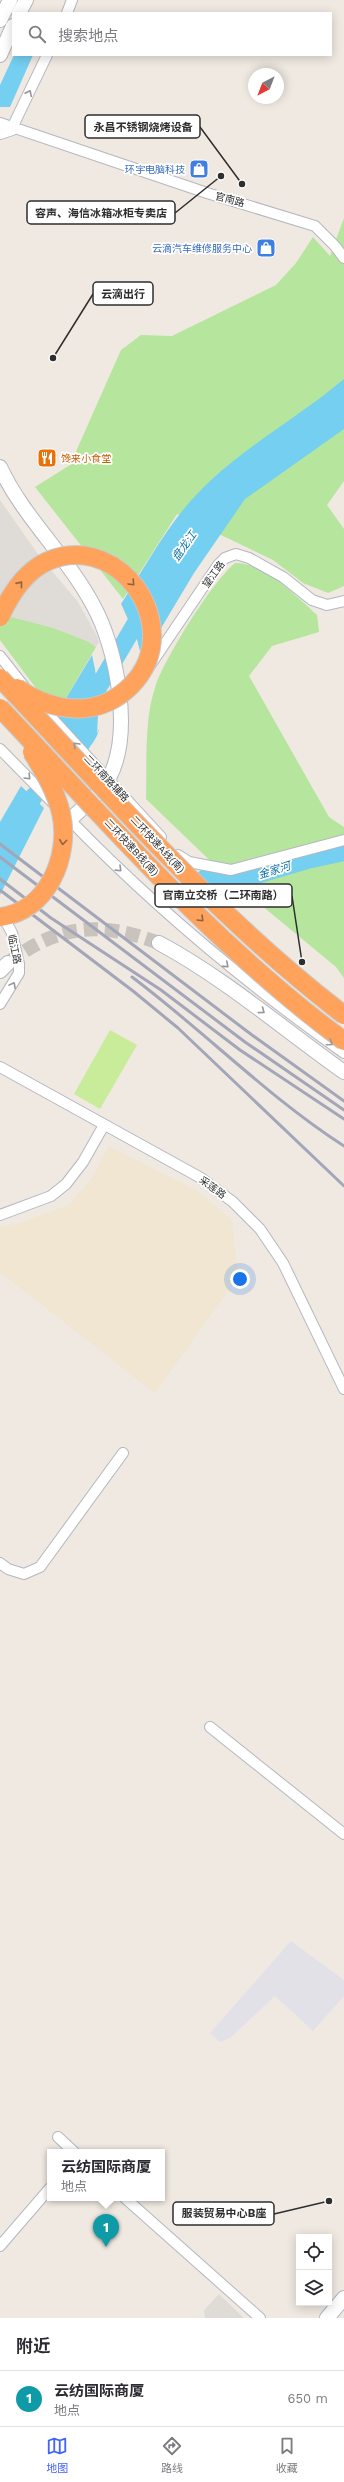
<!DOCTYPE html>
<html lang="zh">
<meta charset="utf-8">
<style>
:root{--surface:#fff;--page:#f7f7f7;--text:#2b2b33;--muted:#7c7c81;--line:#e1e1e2;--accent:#4264fb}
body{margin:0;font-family:"Work Sans","Noto Sans SC",sans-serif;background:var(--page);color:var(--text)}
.controls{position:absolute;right:12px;bottom:12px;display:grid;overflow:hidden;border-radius:0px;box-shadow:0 2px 10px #0003}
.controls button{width:36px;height:36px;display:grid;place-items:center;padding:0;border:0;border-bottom:1px solid var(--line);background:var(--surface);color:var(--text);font:20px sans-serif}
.compass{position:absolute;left:248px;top:68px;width:36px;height:36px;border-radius:50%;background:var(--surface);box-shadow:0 2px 10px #0003;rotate:222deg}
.you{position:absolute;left:240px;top:1279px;width:14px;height:14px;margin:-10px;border:3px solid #fff;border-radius:50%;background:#1a73e8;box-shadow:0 0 0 6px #1a73e833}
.badge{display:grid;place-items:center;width:26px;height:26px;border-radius:50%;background:var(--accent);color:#fff;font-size:13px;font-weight:700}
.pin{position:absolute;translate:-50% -33px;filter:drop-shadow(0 1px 2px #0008)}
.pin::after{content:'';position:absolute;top:21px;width:14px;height:12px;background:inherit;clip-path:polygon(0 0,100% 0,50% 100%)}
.popup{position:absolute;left:47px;top:2149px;width:118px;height:52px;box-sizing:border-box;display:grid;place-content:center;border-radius:0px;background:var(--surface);filter:drop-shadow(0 1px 3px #0005);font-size:13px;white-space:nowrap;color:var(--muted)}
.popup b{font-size:15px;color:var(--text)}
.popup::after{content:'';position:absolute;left:50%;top:100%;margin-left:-8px;border:8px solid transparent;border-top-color:var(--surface)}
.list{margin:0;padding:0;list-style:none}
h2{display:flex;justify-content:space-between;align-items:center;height:52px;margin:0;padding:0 16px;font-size:17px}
h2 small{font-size:13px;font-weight:400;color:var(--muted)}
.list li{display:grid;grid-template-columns:26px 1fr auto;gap:12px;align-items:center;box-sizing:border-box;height:56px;padding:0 16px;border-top:1px solid var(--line)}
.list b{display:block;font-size:15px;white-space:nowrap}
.list p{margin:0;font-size:13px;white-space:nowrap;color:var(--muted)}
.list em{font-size:13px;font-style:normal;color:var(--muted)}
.icon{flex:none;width:22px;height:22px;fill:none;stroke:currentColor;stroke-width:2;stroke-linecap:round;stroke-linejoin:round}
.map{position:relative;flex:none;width:344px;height:2318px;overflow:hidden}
.search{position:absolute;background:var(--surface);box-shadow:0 2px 10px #0003;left:12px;right:12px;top:12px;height:44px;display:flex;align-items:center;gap:10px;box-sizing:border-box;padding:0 14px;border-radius:0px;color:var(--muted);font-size:15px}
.sheet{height:108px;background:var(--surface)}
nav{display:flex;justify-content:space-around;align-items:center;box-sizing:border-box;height:56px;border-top:1px solid var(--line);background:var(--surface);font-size:11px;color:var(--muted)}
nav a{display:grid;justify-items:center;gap:2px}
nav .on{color:var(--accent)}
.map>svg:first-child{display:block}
</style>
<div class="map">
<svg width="344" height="2318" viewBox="0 0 344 2318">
<rect width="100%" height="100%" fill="#efe9e1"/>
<path fill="#e3e1e8" d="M291,1941l53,39v16l-31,35 -38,-35 -45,42 -10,4 -10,-9z"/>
<path fill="#f0e6d1" d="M109,1146l87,44 36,30 6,57 -83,116 -155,-121v-45l20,-4 49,-18 24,-28z"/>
<g fill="#b6e59e">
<path d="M344,218v263l-17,24 17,24v57l-16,7 -25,-10 -30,-23 -96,-46 -54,85 -88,-112 35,-22 51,-115 20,-15 31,1 104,-51 20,-22 17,-26 17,19z"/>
<path d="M235,563c29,-1 61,33 82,52l2,17 -47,14 -23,30 80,141 15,10v151l-8,-11 -110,-91 -80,-77c1,-33 -2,-80 9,-111 9,-29 57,-106 80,-125z"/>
<path d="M0,614c28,7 74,15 96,33l-40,68 -56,-75z"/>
</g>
<path fill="#c9ec9a" d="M110,1030l27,15 -37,64 -26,-15z"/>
<g fill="#dfdcd8">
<path d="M0,500l40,57 38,45 18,32 3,8 -3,5 -7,-5 -36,-14 -53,-14z"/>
<path d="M219,2294l4,4 21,20h-39l-1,-8z"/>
</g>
<g fill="#75cff0">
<path d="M14,55h19l-23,52h-10v-22z"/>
<path d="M344,379v50l-99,70 -51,74 -52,87 -5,-20 -16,-36c21,-32 42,-71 67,-100 44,-51 105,-82 156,-125z"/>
<path d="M92,655c5,24 13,54 6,78 -2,6 -7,12 -10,17l-32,-35z"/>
<path d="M21,786l23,22 -44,87v-73z"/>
</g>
<g fill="#efe9e1">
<path d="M39,0h20l-6,13h-20z"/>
<path d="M121,604l16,36 5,20h-2l-5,-19 -15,-35z"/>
<path d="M93,653l8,43 1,24 -5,14 2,-38z"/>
</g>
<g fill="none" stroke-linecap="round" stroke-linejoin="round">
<g stroke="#75cff0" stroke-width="18">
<path d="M72,732l72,-123"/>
<path d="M0,854l34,-58"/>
<path d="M205,878l21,6 81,-24 37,-8"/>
</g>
<path stroke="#c8c4bd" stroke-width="14" stroke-dasharray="14 7" stroke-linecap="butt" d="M8,963c50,-39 93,-42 151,-20"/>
<g stroke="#b4b7c1" stroke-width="12">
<g id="street">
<path d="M67,13l5,-13"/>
<path d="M0,123l207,70 108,33 20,20 9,12"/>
<path d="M12,128l35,-73"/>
<path d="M0,656l26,33"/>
<path d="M149,667l69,-102 7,-7 11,-4 13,4 34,19 29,23 15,5 17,-4"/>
<path d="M38,703l123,134"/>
<path d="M0,749l55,56"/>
<path d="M66,816c85,88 178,166 278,237"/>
<path d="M178,855l11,7 42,8 113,-30"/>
<path d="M0,1004l19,-31v-9"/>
<path d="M0,1067l201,111 32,24 27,27 23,34 61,126"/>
<path d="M0,1215l51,-19 15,-12 17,-22 21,-37"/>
<path d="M0,1563l8,6 16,5 16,-7 83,-114"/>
<path d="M210,1727l134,107"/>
<path d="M58,2137l16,15"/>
<path d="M125,2198l135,120"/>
<path d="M0,2246l50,-58"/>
</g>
</g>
<g stroke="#b4b7c1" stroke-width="16">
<g id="secondary">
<path d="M19,13l7,-13"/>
<path d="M0,20l10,-20"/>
<path d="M0,55l13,-29"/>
<path d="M0,132l12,-4"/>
<path d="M0,467c23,50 67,89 93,138 24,43 40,128 16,173 -9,16 -26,29 -39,42"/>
<path d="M159,943c67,36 124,86 185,129"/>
<path d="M0,971l8,-8"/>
<path d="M327,2318l17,-20"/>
</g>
</g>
<use href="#street" stroke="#fff" stroke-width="10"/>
<use href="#secondary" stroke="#fff" stroke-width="14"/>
<g stroke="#a3a6b8" stroke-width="3">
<path d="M0,844l252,191 92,66"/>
<path d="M0,857l245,185 99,68"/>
<path d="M0,879l51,39 110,72 79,60 104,69"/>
<path d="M0,890l133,101 45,37 166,158"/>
<path d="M132,977c72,54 136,120 212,169"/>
</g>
<g stroke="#b4b7c1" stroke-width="12" stroke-linecap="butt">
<path id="street-bridge" d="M6,922l6,11 7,31"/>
</g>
<g stroke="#c9c9c9" stroke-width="20" stroke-linecap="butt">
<g id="highway-bridge">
<path d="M0,617c10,-22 25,-46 48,-56 61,-27 122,42 99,101 -7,17 -22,32 -39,40 -30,14 -65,4 -91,-14"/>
<path d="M0,678c110,116 216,239 344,337"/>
<path d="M0,708c110,116 215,238 344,333"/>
<path d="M0,917c47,-5 71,-61 61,-104 -5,-22 -17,-41 -29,-61"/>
</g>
</g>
<use href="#street-bridge" stroke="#fff" stroke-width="10"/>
<use href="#highway-bridge" stroke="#ffa35c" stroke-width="18"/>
</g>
<defs><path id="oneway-chevron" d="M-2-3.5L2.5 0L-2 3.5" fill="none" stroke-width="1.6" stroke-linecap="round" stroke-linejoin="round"/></defs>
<g stroke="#969696">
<use href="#oneway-chevron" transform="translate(29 93) rotate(-64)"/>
<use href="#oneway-chevron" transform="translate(76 745) rotate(-133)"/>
<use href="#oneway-chevron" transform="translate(28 777) rotate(46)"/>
<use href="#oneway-chevron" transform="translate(119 869) rotate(44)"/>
<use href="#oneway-chevron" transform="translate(226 965) rotate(40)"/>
<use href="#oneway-chevron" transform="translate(13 985) rotate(-62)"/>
<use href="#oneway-chevron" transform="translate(262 1011) rotate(37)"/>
<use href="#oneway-chevron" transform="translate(330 1043) rotate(35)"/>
</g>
<g stroke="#8c6343">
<use href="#oneway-chevron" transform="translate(132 583) rotate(47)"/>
<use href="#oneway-chevron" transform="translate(20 584) rotate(-51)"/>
<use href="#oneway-chevron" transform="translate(63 842) rotate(95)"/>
<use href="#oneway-chevron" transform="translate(201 919) rotate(45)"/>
</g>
<defs>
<g id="shop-square" transform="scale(1)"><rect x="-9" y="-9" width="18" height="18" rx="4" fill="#3f7fe0" stroke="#fff"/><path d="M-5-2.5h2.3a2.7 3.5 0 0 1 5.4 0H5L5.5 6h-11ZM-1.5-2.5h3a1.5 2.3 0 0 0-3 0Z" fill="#fff"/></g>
<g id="restaurant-square" transform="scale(1)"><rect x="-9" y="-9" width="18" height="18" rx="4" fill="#e8710a" stroke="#fff"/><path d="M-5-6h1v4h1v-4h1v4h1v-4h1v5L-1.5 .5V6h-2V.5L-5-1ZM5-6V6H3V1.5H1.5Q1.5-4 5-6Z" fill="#fff"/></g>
</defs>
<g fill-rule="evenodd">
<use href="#shop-square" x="199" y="169"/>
<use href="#shop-square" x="266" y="248"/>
<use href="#restaurant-square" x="47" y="458"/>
</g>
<g text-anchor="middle" stroke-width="3.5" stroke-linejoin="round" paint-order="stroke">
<g font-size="10" fill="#366cbe" stroke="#fff" text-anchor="end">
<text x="185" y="173">环宇电脑科技</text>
<text x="252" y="252">云滴汽车维修服务中心</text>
</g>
<g font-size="10" fill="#2e2e2e" stroke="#fff">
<text transform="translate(230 199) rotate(15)" y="4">官南路</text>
<text transform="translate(213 574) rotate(-54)" y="4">望江路</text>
<text transform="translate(107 778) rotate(47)" y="4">二环南路辅路</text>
<text transform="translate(158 844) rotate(47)" y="4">二环快速A线(南)</text>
<text transform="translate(132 847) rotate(47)" y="4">二环快速B线(南)</text>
<text transform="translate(15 949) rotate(78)" y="4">临江路</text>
<text transform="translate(213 1187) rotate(36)" y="4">采莲路</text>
</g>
<g font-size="10" fill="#c56008" stroke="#fff" text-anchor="start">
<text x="61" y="462">馋来小食堂</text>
</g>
<g font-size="11" font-style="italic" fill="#0d6fa3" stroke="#fff">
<text transform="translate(184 546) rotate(-55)" y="4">盘龙江</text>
<text transform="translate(274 870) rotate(-17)" y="4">金家河</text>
</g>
</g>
<path fill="none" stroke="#2e2e2e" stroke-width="1.5" d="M242 184L200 127M221 176L175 213M53 358L93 294M302 962L292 896M329 2201L274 2214"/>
<g fill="#2e2e2e" stroke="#fff" stroke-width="1.5">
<circle cx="242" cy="184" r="4"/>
<circle cx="221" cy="176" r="4"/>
<circle cx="53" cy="358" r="4"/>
<circle cx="302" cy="962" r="4"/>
<circle cx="329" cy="2201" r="4"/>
</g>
<g fill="#fff" stroke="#2e2e2e" stroke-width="1.5">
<rect x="85" y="115" width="115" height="23" rx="4"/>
<rect x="27" y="201" width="148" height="23" rx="4"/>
<rect x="93" y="282" width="60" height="23" rx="4"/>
<rect x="155" y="884" width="137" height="23" rx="4"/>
<rect x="173" y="2202" width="101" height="23" rx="4"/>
</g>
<g font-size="11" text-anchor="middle" font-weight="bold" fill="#2e2e2e">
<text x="143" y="131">永昌不锈钢烧烤设备</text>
<text x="101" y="217">容声、海信冰箱冰柜专卖店</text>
<text x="123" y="298">云滴出行</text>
<text x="223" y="899">官南立交桥（二环南路）</text>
<text x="224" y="2217">服装贸易中心B座</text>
</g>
</svg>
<div class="controls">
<button><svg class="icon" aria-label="locate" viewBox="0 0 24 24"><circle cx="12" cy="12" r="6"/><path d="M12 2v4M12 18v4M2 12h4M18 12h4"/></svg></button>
<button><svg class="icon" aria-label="layers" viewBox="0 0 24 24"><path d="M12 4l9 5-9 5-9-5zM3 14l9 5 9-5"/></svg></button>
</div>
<svg class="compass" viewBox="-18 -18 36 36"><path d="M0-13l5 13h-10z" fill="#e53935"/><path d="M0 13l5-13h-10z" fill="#7c7c81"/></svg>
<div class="you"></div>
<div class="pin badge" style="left:106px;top:2247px;background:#0f9aa8">1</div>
<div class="popup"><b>云纺国际商厦</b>地点</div>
<div class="search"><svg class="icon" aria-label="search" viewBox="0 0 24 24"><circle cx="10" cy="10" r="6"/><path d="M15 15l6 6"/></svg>搜索地点</div>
</div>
<section class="sheet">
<h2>附近<small></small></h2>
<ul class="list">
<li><span class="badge" style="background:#0f9aa8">1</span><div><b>云纺国际商厦</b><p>地点</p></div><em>650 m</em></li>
</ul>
</section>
<nav>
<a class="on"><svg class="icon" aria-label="map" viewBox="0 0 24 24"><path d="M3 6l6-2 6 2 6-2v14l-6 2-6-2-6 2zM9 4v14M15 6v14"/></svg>地图</a>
<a><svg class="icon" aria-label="directions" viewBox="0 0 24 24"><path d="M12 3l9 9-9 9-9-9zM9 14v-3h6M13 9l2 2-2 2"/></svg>路线</a>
<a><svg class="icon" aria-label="saved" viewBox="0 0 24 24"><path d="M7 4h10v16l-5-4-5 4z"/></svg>收藏</a>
</nav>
